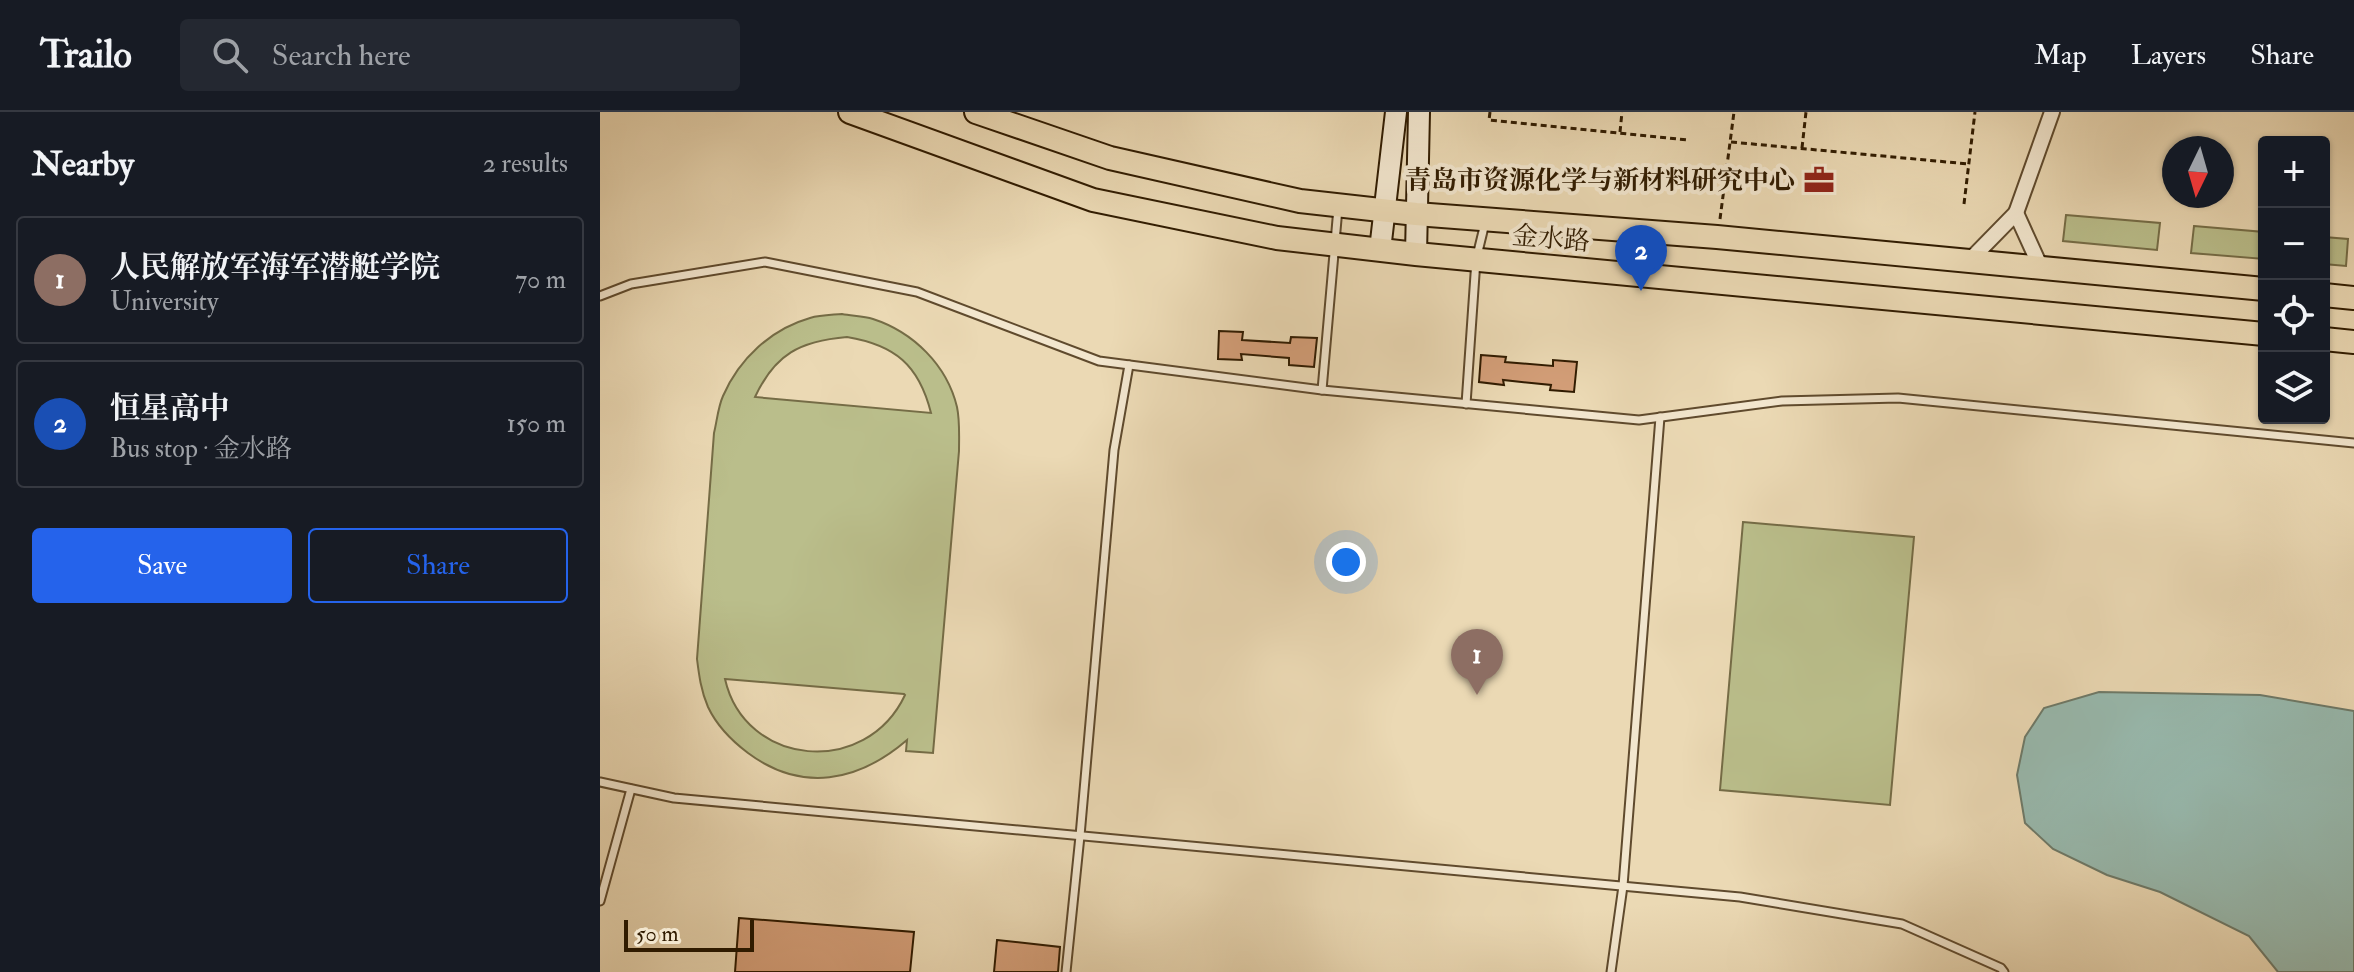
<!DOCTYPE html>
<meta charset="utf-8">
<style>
:root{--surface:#171b24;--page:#242831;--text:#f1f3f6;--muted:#9ea1a6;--line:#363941;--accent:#2563eb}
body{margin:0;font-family:"IM FELL Double Pica","Noto Serif SC",serif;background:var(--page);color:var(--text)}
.controls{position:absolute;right:24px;top:24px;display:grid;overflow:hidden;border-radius:8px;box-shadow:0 2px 6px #0004}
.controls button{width:72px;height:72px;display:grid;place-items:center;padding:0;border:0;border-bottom:2px solid var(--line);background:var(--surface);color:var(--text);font:40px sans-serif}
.compass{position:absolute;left:1562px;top:24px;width:72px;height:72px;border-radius:50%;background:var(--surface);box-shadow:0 2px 6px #0004;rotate:185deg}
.scale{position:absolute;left:24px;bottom:20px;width:130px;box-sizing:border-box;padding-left:8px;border:4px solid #301b00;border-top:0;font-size:22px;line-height:28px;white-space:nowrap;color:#301b00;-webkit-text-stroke:6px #f2e6ce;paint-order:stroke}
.you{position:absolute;left:746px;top:450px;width:28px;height:28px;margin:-20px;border:6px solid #fff;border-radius:50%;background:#1a73e8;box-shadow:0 0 0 12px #1a73e833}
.badge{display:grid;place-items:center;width:52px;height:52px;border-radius:50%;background:var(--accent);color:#fff;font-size:26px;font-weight:700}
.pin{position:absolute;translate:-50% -66px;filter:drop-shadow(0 2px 4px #0008)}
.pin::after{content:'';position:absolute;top:42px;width:28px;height:24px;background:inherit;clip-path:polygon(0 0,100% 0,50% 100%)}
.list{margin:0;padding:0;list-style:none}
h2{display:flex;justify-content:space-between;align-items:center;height:104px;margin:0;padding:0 32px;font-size:34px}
h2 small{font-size:26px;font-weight:400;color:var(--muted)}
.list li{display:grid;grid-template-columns:52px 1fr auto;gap:24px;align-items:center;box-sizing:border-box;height:128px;margin:0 16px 16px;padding:0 16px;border:2px solid var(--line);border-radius:8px}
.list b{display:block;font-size:30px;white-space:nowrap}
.list p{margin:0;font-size:26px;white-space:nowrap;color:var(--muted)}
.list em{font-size:26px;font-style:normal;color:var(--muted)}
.actions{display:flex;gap:16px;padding:24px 32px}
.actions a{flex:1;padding:18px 0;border:2px solid var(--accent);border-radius:8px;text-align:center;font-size:28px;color:var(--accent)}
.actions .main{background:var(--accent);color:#fff}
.icon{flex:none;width:44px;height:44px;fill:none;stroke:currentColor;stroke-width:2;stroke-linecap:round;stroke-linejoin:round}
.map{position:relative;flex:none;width:1754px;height:860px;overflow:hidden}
header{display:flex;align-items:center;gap:48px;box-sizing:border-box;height:112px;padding:0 40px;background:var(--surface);border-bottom:2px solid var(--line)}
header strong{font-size:38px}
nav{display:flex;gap:44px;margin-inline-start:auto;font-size:28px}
.search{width:560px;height:72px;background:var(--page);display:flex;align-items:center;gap:20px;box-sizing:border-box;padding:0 28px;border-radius:8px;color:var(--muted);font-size:30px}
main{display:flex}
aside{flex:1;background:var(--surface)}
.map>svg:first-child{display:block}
</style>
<header>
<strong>Trailo</strong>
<div class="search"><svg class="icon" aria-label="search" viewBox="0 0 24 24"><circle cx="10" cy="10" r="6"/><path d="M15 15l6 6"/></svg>Search here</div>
<nav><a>Map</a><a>Layers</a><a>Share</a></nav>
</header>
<main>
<aside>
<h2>Nearby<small>2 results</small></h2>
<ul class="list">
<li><span class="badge" style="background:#8d6e63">1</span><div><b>人民解放军海军潜艇学院</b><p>University</p></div><em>70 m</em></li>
<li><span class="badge" style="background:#1a4fb4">2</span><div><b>恒星高中</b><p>Bus stop · 金水路</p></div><em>150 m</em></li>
</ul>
<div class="actions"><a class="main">Save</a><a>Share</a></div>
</aside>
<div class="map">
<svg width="1754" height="860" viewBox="0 0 1754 860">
<rect width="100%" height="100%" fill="#ebd9b4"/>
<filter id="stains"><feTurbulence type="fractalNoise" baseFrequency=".0025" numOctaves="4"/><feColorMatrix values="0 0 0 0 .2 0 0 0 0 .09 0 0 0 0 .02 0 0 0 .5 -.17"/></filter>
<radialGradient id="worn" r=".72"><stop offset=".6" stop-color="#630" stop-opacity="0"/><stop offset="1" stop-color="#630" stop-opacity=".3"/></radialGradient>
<g fill="#babe8b" stroke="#756c46" stroke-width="2" fill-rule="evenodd">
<path d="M1466,103l94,8 -3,27 -94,-9z"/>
<path d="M1594,114l70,6v27l-73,-6z"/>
<path d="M1724,125l24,2 -2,27 -22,-2z"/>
<path d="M242,202c10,2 21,2 31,5 40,13 74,46 84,88 3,14 2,30 2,44l-26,302 -27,-2 1,-11c-49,42 -105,53 -159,13 -16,-12 -31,-27 -40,-46 -7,-16 -9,-32 -11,-48l17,-226c3,-12 4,-26 9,-37 16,-37 48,-67 87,-78 10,-3 21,-3 32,-4zM247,225c48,8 72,28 84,76l-176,-16c20,-43 45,-56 92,-60zM125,567l179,15 1,1c-39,83 -160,72 -180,-16z"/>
<path d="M1143,410l171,15 -24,268 -170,-15z"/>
</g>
<path fill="#98baaf" stroke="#6e7a69" stroke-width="2" d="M1499,580l161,3 94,16v261h-76l-29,-36 -89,-44 -53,-17 -54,-26 -28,-26 -8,-48 8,-38 19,-29z"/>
<g fill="#d39e78" stroke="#301b00" stroke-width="2">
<path d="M619,219l24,1 -1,8 48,3 1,-6 26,1 -3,29 -25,-2v-7l-48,-4 1,6 -24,-1z"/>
<path d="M881,243l25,2 -1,5 48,4v-6l24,2 -3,30 -24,-2 1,-5 -48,-5 1,5 -25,-3z"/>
<path d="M139,806l175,14 -4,40h-175z"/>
<path d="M397,828l63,7 -2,25h-64z"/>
</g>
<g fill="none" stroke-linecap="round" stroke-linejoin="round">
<g stroke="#5f4a2d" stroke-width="11">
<g id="lane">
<path d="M0,184l31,-12 134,-22 152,30 182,69 223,29 317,30 143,-19 116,-3 456,45"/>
<path d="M722,278l16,-182"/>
<path d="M866,292l10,-144 9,-37"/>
<path d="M0,670l74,16 1066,99 162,27 99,44 3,4"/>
<path d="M0,789l31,-112"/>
<path d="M466,860l14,-136 34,-386 15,-85"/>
<path d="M1011,860l12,-86 37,-469"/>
</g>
</g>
<g stroke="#5f4a2d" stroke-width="18">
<g id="street">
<path d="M1416,101l36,-101"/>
<path d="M1369,149l47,-48 25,55"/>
</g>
</g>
<g stroke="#301b00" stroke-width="24">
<g id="secondary">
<path d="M780,138l16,-138"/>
<path d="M816,142l3,-142"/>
</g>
</g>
<g stroke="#301b00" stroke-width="26">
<g id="primary">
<path d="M250,0l243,88 184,38 139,16 848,80"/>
<path d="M376,0l134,46 190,43 116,13 301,23 547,52"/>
<path d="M1724,183l30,3"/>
<path d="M1724,227l30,3"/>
</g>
</g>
<g stroke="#301b00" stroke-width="3" stroke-dasharray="6 4" stroke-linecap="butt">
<path d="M890,0l-1,8 199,20"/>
<path d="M1020,20l2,-20"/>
<path d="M1131,30l238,22"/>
<path d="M1202,36l4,-36"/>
<path d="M1364,92l11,-92"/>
<path d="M1120,107l14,-107"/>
</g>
<use href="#lane" stroke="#f2e6ce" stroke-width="7"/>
<use href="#street" stroke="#f2e6ce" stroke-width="14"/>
<use href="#secondary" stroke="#f2e6ce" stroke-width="20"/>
<use href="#primary" stroke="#ebd9b4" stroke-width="22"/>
</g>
<defs>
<g id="office-bare" transform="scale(2.4)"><path d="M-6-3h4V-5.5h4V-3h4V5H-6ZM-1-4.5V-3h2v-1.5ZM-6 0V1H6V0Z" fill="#8f2418" stroke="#f2e6ce" stroke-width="2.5" paint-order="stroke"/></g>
</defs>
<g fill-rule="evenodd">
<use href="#office-bare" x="1219" y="68"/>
</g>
<g text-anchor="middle" stroke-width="8" stroke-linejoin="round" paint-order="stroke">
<g font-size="26" font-weight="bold" fill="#301b00" stroke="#f2e6ce" text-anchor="end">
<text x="1195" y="77">青岛市资源化学与新材料研究中心</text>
</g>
<g font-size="26" fill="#301b00" stroke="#f2e6ce">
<text transform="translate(951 126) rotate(5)" y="9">金水路</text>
</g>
</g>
<rect width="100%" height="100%" filter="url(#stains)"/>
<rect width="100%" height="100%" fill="url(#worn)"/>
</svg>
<div class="controls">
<button>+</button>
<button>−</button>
<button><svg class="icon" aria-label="locate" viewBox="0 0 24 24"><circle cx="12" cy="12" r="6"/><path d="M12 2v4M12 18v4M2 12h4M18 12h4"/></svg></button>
<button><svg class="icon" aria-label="layers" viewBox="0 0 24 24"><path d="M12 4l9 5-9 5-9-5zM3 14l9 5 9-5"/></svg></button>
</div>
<svg class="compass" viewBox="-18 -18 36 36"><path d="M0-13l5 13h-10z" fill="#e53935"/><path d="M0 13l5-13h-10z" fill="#9ea1a6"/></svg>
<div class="scale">50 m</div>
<div class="you"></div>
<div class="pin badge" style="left:877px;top:583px;background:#8d6e63">1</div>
<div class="pin badge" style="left:1041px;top:179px;background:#1a4fb4">2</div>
</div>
</main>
